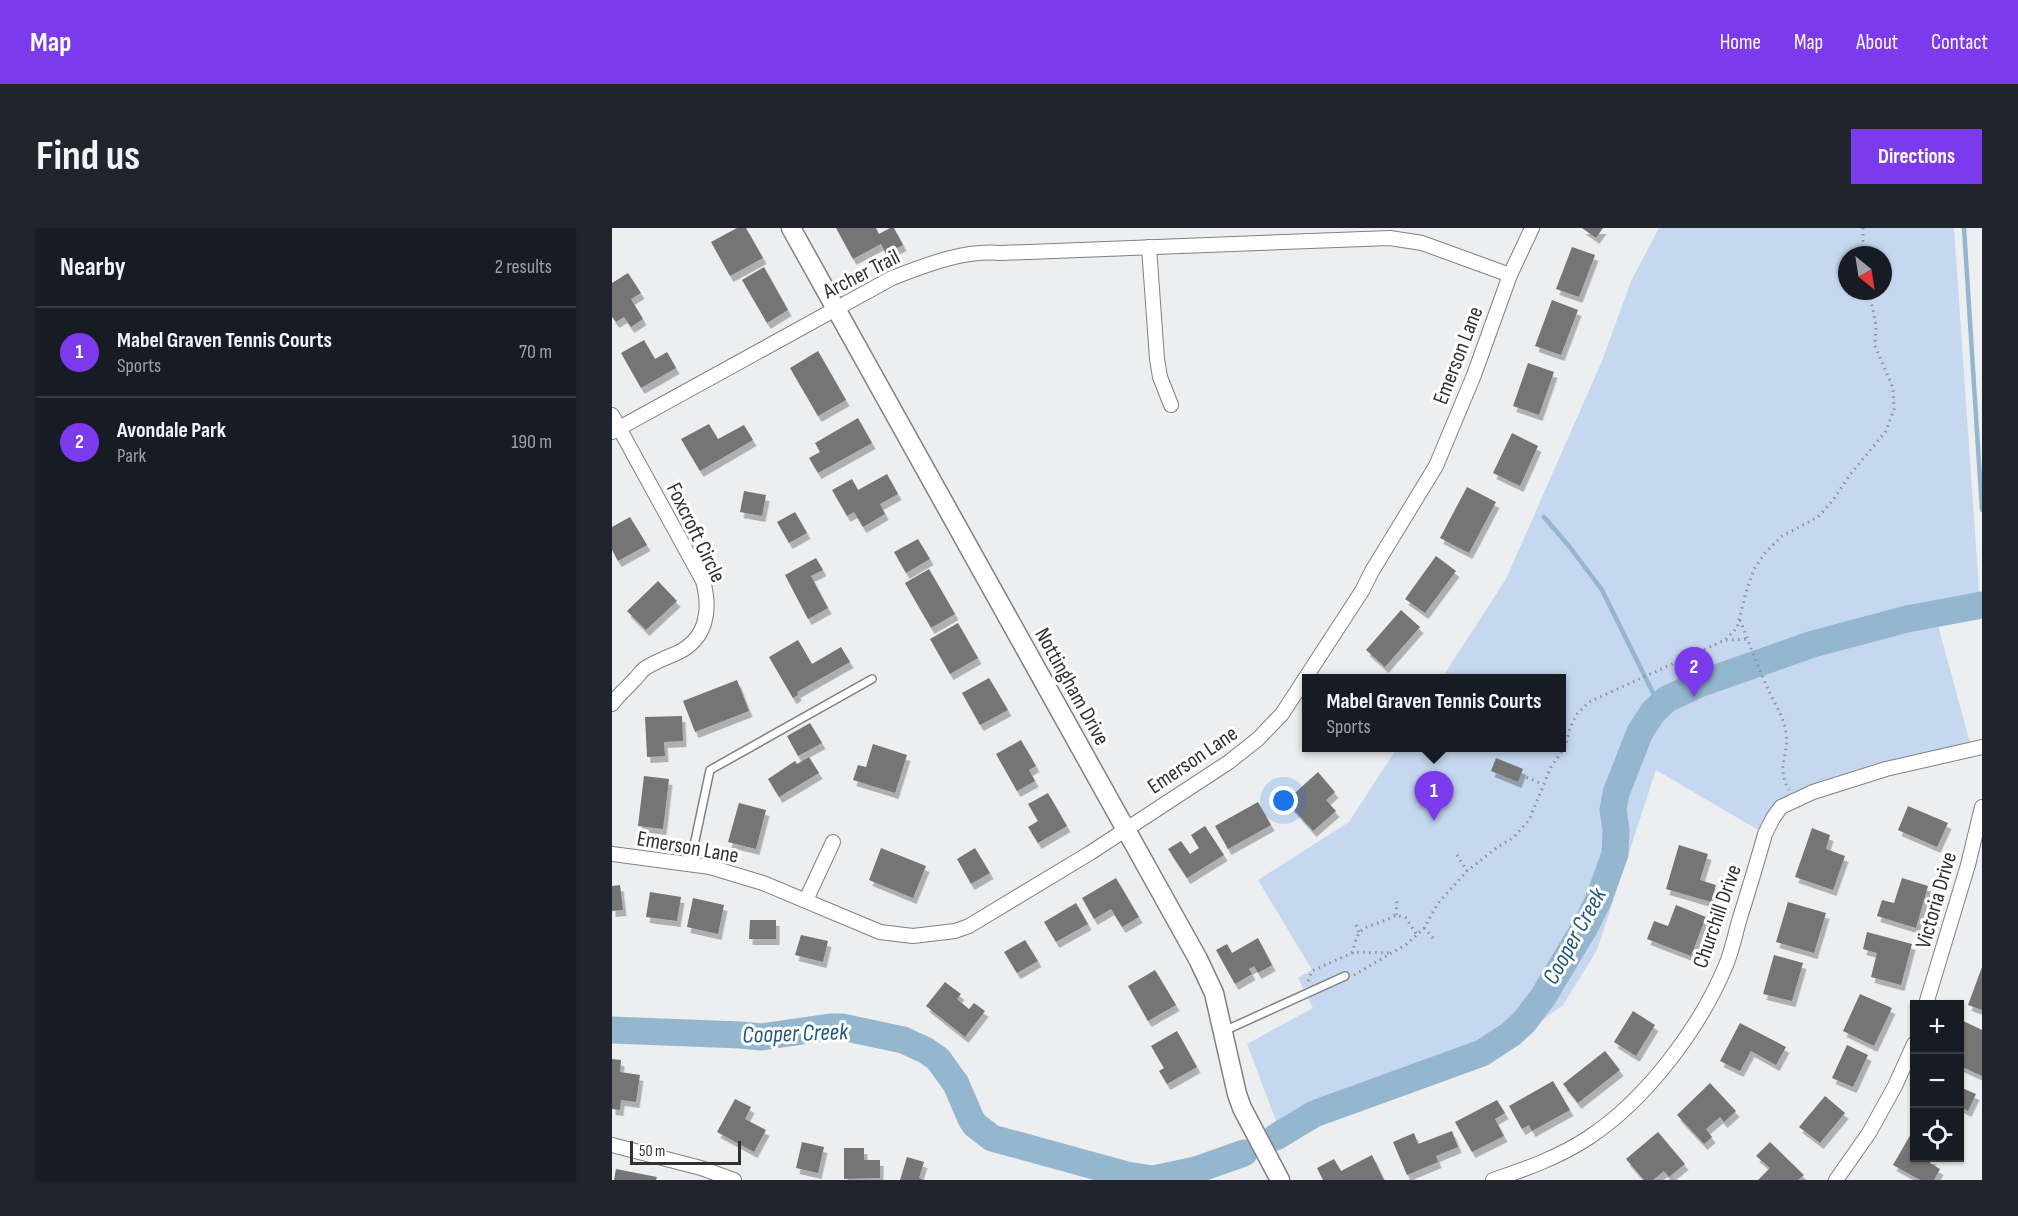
<!DOCTYPE html>
<meta charset="utf-8">
<style>
:root{--surface:#171b24;--page:#20242c;--text:#f1f3f6;--muted:#9ea1a6;--line:#363941;--accent:#7c3aed}
body{margin:0;font-family:"Sofia Sans Condensed",sans-serif;background:var(--page);color:var(--text)}
.controls{position:absolute;right:18px;bottom:18px;display:grid;overflow:hidden;border-radius:0px;box-shadow:0 2px 4px #0004}
.controls button{width:54px;height:54px;display:grid;place-items:center;padding:0;border:0;border-bottom:2px solid var(--line);background:var(--surface);color:var(--text);font:30px sans-serif}
.compass{position:absolute;left:1226px;top:18px;width:54px;height:54px;border-radius:50%;background:var(--surface);box-shadow:0 2px 4px #0004;rotate:150deg}
.scale{position:absolute;left:18px;bottom:15px;width:111px;box-sizing:border-box;padding-left:6px;border:3px solid #313132;border-top:0;font-size:16px;line-height:21px;white-space:nowrap;color:#313132;-webkit-text-stroke:4px #fff;paint-order:stroke}
.you{position:absolute;left:672px;top:573px;width:21px;height:21px;margin:-15px;border:4px solid #fff;border-radius:50%;background:#1a73e8;box-shadow:0 0 0 9px #1a73e833}
.badge{display:grid;place-items:center;width:39px;height:39px;border-radius:50%;background:var(--accent);color:#fff;font-size:20px;font-weight:700}
.pin{position:absolute;translate:-50% -50px;filter:drop-shadow(0 2px 3px #0008)}
.pin::after{content:'';position:absolute;top:32px;width:21px;height:18px;background:inherit;clip-path:polygon(0 0,100% 0,50% 100%)}
.popup{position:absolute;left:690px;top:446px;width:264px;height:78px;box-sizing:border-box;display:grid;place-content:center;border-radius:0px;background:var(--surface);filter:drop-shadow(0 2px 4px #0005);font-size:20px;white-space:nowrap;color:var(--muted)}
.popup b{font-size:22px;color:var(--text)}
.popup::after{content:'';position:absolute;left:50%;top:100%;margin-left:-12px;border:12px solid transparent;border-top-color:var(--surface)}
.list{margin:0;padding:0;list-style:none}
h2{display:flex;justify-content:space-between;align-items:center;height:78px;margin:0;padding:0 24px;font-size:26px}
h2 small{font-size:20px;font-weight:400;color:var(--muted)}
.list li{display:grid;grid-template-columns:39px 1fr auto;gap:18px;align-items:center;box-sizing:border-box;height:90px;padding:0 24px;border-top:2px solid var(--line)}
.list b{display:block;font-size:22px;white-space:nowrap}
.list p{margin:0;font-size:20px;white-space:nowrap;color:var(--muted)}
.list em{font-size:20px;font-style:normal;color:var(--muted)}
.icon{flex:none;width:33px;height:33px;fill:none;stroke:currentColor;stroke-width:2;stroke-linecap:round;stroke-linejoin:round}
.map{position:relative;flex:none;width:1370px;height:952px;overflow:hidden;border-radius:0px}
header{display:flex;align-items:center;gap:36px;box-sizing:border-box;height:84px;padding:0 30px;background:var(--accent);color:#fff}
header strong{font-size:28px}
nav{display:flex;gap:33px;margin-inline-start:auto;font-size:21px}
.intro{display:flex;align-items:center;justify-content:space-between;box-sizing:border-box;height:144px;padding:0 36px}
h1{margin:0;font-size:42px}
.button{padding:15px 27px;border-radius:0px;background:var(--accent);color:#fff;font-size:21px;font-weight:700}
main{display:flex;gap:36px;padding:0 36px}
aside{flex:1;background:var(--surface);border-radius:0px;box-shadow:0 2px 4px #0004}
.map>svg:first-child{display:block}
</style>
<header>
<strong>Map</strong>
<nav><a>Home</a><a>Map</a><a>About</a><a>Contact</a></nav>
</header>
<div class="intro"><h1>Find us</h1><a class="button">Directions</a></div>
<main>
<aside>
<h2>Nearby<small>2 results</small></h2>
<ul class="list">
<li><span class="badge">1</span><div><b>Mabel Graven Tennis Courts</b><p>Sports</p></div><em>70 m</em></li>
<li><span class="badge">2</span><div><b>Avondale Park</b><p>Park</p></div><em>190 m</em></li>
</ul>
</aside>
<div class="map">
<svg width="1370" height="952" viewBox="0 0 1370 952">
<defs>
<filter id="shadow"><feDropShadow dx="3.5" dy="6" stdDeviation="0" flood-color="#0004"/></filter>
</defs>
<rect width="100%" height="100%" fill="#edeef0"/>
<path fill="#c6d8f0" fill-rule="evenodd" d="M1047,0h295l26,377 -44,13 36,132 -178,50 -29,34 -109,-64 -59,180 -34,55 -65,48 -215,86 -36,-95 66,-36 -15,-30 14,-8 -54,-90 91,-58 48,-74h165v-70h-120l64,-99 96,-218 29,-80zM1235,27h36v36h-36z"/>
<g fill="none" stroke-linecap="round" stroke-linejoin="round">
<g stroke="#94b7cf" stroke-width="4.5">
<path d="M1352,0l18,282"/>
<path d="M932,289l25,29 33,44 57,115"/>
</g>
<g stroke="#94b7cf" stroke-width="27">
<path d="M0,802l128,5 22,2 68,-10h12l61,13 22,10 13,9 18,25 15,35 4,6 17,13 135,37 26,4 43,-9 48,-17"/>
<path d="M664,909l38,-23 168,-61 29,-19 13,-12 19,-25 43,-72 12,-24 17,-47 1,-24 -3,-20 3,-17 24,-61 13,-20 14,-13 32,-15 114,-40 94,-25 75,-14"/>
</g>
</g>
<g fill="#757475" filter="url(#shadow)">
<path d="M125,0h9l17,30 -33,18 -19,-34z"/>
<path d="M224,0h40l3,6 11,-6h4l9,17 -17,9 -5,-10 -28,15z"/>
<path d="M970,0h21l-7,10z"/>
<path d="M960,19l23,8 -16,42 -23,-8z"/>
<path d="M152,39l24,43 -21,13 -25,-43z"/>
<path d="M16,45l13,20 -10,6 12,20 -12,8 -7,-10 -8,5 -4,-5v-34z"/>
<path d="M940,72l26,10 -17,45 -26,-9z"/>
<path d="M32,112l11,19 12,-7 9,16 -35,20 -20,-35z"/>
<path d="M206,123l28,49 -28,16 -28,-48z"/>
<path d="M916,135l26,9 -15,43 -26,-9z"/>
<path d="M246,190l14,25 -54,30 -9,-15 11,-6 -5,-9z"/>
<path d="M97,196l9,15 26,-14 9,15 -53,31 -19,-32z"/>
<path d="M900,205l26,13 -18,40 -27,-13z"/>
<path d="M275,246l11,20 -18,10 5,10 -22,13 -9,-15 -7,4 -15,-26 20,-11 6,11z"/>
<path d="M855,259l29,15 -27,51 -29,-15z"/>
<path d="M132,263l22,4 -4,21 -22,-4z"/>
<path d="M183,284l12,21 -18,10 -12,-21z"/>
<path d="M18,289l17,28 -29,16 -6,-11v-23z"/>
<path d="M306,311l12,20 -24,14 -12,-21z"/>
<path d="M824,328l20,15 -31,42 -20,-14z"/>
<path d="M204,330l7,12 -12,6 17,32 -20,11 -23,-44z"/>
<path d="M317,341l26,45 -24,14 -26,-45z"/>
<path d="M46,353l19,20 -31,29 -19,-19z"/>
<path d="M789,382l19,17 -35,40 -19,-17z"/>
<path d="M346,395l20,35 -28,16 -20,-35z"/>
<path d="M186,412l14,24 29,-17 9,15 -53,30 1,3 -5,3 -24,-41z"/>
<path d="M377,450l19,32 -28,15 -18,-32z"/>
<path d="M125,452l12,31 -54,21 -12,-31z"/>
<path d="M70,488l1,25 -19,1 1,14 -18,1 -2,-40z"/>
<path d="M198,495l12,20 -24,13 -11,-20z"/>
<path d="M409,512l15,26 -7,4 6,11 -18,10 -21,-37z"/>
<path d="M261,516l34,11 -12,38 -42,-13 5,-15 8,2z"/>
<path d="M197,529l10,16 -40,24 -11,-18 27,-18 2,3z"/>
<path d="M884,530l27,11 -5,13 -27,-11z"/>
<path d="M706,544l17,20 -9,8 10,11 -23,20 -27,-30z"/>
<path d="M32,548l25,3 -6,50 -25,-3z"/>
<path d="M436,565l19,33 -29,17 -10,-16 10,-6 -10,-17z"/>
<path d="M646,574l13,23 -43,24 -13,-23z"/>
<path d="M127,575l27,7 -10,39 -28,-7z"/>
<path d="M1296,578l40,17 -11,24 -39,-17z"/>
<path d="M593,598l19,29 -37,23 -19,-29 13,-8 9,13 9,-6 -8,-13z"/>
<path d="M1200,600l18,7 -4,14 19,7 -12,34 -38,-13z"/>
<path d="M1067,617l29,9 -8,26 16,5 -5,17 -45,-13z"/>
<path d="M269,620l45,18 -13,32 -44,-18z"/>
<path d="M363,620l15,25 -19,11 -14,-25z"/>
<path d="M504,650l23,39 -17,10 -11,-18 -17,10 -12,-21z"/>
<path d="M1290,650l26,8 -12,42 -39,-12 5,-16 12,3z"/>
<path d="M8,657l3,25 -11,1v-25z"/>
<path d="M38,664l31,5 -4,24 -31,-4z"/>
<path d="M81,670l31,7 -6,29 -31,-7z"/>
<path d="M1176,674l38,11 -12,40 -38,-11z"/>
<path d="M464,675l12,21 -32,18 -12,-20z"/>
<path d="M1064,677l30,12 -15,39 -44,-17 7,-18 14,5z"/>
<path d="M138,692h26v19h-27z"/>
<path d="M1255,704l45,12 -11,41 -30,-8 6,-24 -14,-4z"/>
<path d="M189,707l27,6 -5,21 -28,-7z"/>
<path d="M646,710l14,27 -14,8 -4,-7 -5,3 3,5 -17,10 -19,-34 11,-6 5,9z"/>
<path d="M413,712l13,21 -21,12 -13,-21z"/>
<path d="M1162,727l29,8 -11,38 -29,-7z"/>
<path d="M1370,739v43l-14,-5z"/>
<path d="M543,742l21,35 -28,16 -20,-35z"/>
<path d="M333,754l16,12 -4,5 12,10 5,-6 11,8 -20,26 -39,-31z"/>
<path d="M1248,766l32,14 -18,38 -31,-15z"/>
<path d="M1021,783l22,14 -19,31 -22,-14z"/>
<path d="M1349,792l21,10v46l-22,-10z"/>
<path d="M1128,795l46,24 -10,18 -25,-14 -11,20 -20,-10z"/>
<path d="M565,803l20,36 -30,17 -8,-13 5,-3 -13,-22z"/>
<path d="M1235,817l21,10 -15,32 -21,-9z"/>
<path d="M993,823l15,19 -42,33 -15,-19z"/>
<path d="M0,831l9,1 -1,12 20,3 -4,27 -15,-2 -1,10 -8,-1z"/>
<path d="M941,853l17,29 -38,21 -3,-6 -7,4 -13,-23z"/>
<path d="M1098,855l26,28 -12,11 -4,-5 -14,12 6,8 -8,7 -27,-29z"/>
<path d="M1348,859l16,7 -8,17 -8,-4z"/>
<path d="M1213,868l20,17 -25,30 -21,-16z"/>
<path d="M123,871l16,8 -6,12 21,11 -12,22 -37,-20z"/>
<path d="M885,872l8,13 -10,6 9,17 -32,16 -17,-30z"/>
<path d="M840,903l6,16 -22,9 2,6 -31,13 -14,-33 21,-9 4,11z"/>
<path d="M1046,904l27,32 -16,13 -5,-6 -11,9h-9l-18,-21z"/>
<path d="M1300,904l2,1v25h19l-3,5 10,6 -6,11h-14l-27,-15z"/>
<path d="M190,914l22,5 -6,26 -22,-5z"/>
<path d="M1158,914l34,33 -6,5h-40l12,-12 -14,-12z"/>
<path d="M232,920h20v12h16v18l-36,1z"/>
<path d="M760,927l12,25h-61l-6,-12 17,-9 7,12z"/>
<path d="M295,929l17,5 -5,16 4,2h-23z"/>
<path d="M4,941l41,8 -1,3h-42z"/>
</g>
<g fill="none" stroke-linecap="round" stroke-linejoin="round">
<g stroke="#7f8081" stroke-width="10">
<g id="lane">
<path d="M78,636l20,-94 162,-91"/>
<path d="M612,803l121,-55"/>
</g>
</g>
<g stroke="#7f8081" stroke-width="16">
<g id="street">
<path d="M537,19l8,112 3,18 11,28"/>
<path d="M0,187l91,166c8,29 4,58 -26,72 -11,5 -23,9 -33,16 -4,3 -6,8 -10,11 -7,8 -15,14 -22,24"/>
<path d="M0,204l280,-154c34,-13 71,-28 108,-25l390,-15 32,5 88,32"/>
<path d="M0,626l98,13 53,16 117,49 33,4 42,-5 14,-5 121,-73 139,-91 29,-23 24,-25 80,-123 10,-20 64,-105 38,-91 36,-100 22,-47"/>
<path d="M194,672l27,-58"/>
<path d="M1314,776l42,-139 14,-58"/>
<path d="M0,917l89,23 33,12"/>
<path d="M881,952c33,-11 66,-23 95,-42 58,-38 112,-110 138,-173 6,-14 9,-30 13,-44 9,-29 18,-58 26,-87l8,-16 8,-11 32,-15 73,-23 96,-22"/>
<path d="M1224,952l33,-47 26,-47 19,-42"/>
</g>
</g>
<g stroke="#7f8081" stroke-width="21">
<path id="secondary" d="M179,0l407,731 16,34 23,101 5,14 38,72"/>
</g>
<g stroke="#919293" stroke-width="3" stroke-dasharray="1.5 4.5" stroke-linecap="butt">
<path d="M1251,0v27"/>
<path d="M1128,392c9,23 18,47 28,69 6,14 16,28 18,43 4,24 -11,33 3,58"/>
<path d="M1114,412l22,-1"/>
<path d="M909,547l22,9"/>
<path d="M845,627l10,16"/>
<path d="M784,687l1,-16"/>
<path d="M744,697l3,8"/>
<path d="M812,700l10,11"/>
<path d="M740,725c2,-6 4,-15 7,-20 6,-8 27,-11 37,-18l10,3 11,17"/>
<path d="M742,747l53,-31 17,-16 14,-25 29,-32 32,-25 14,-8 16,-18 22,-53 14,-20 4,-16 7,-16 13,-13 136,-62 12,-12 9,-36 8,-23 11,-16 17,-17 36,-19 16,-18 15,-23 37,-45 8,-22 -1,-21 -18,-42 1,-21 -7,-34"/>
<path d="M696,753l4,-10 42,-19 35,1"/>
</g>
<use href="#lane" stroke="#fff" stroke-width="7"/>
<use href="#street" stroke="#fff" stroke-width="14"/>
<use href="#secondary" stroke="#fff" stroke-width="18"/>
</g>
<g text-anchor="middle" stroke-width="6" stroke-linejoin="round" paint-order="stroke">
<g font-size="22" fill="#313132" stroke="#fff">
<text transform="translate(249 45) rotate(-27)" y="8">Archer Trail</text>
<text transform="translate(845 127) rotate(-69)" y="8">Emerson Lane</text>
<text transform="translate(85 304) rotate(64)" y="8">Foxcroft Circle</text>
<text transform="translate(461 458) rotate(61)" y="8">Nottingham Drive</text>
<text transform="translate(580 531) rotate(-34)" y="8">Emerson Lane</text>
<text transform="translate(76 618) rotate(10)" y="8">Emerson Lane</text>
<text transform="translate(1323 672) rotate(-74)" y="8">Victoria Drive</text>
<text transform="translate(1104 688) rotate(-71)" y="8">Churchill Drive</text>
</g>
<g font-size="24" font-style="italic" fill="#215a7d" stroke="#fff">
<text transform="translate(962 708) rotate(-61)" y="8">Cooper Creek</text>
<text transform="translate(183 805) rotate(-2)" y="8">Cooper Creek</text>
</g>
</g>
</svg>
<div class="controls">
<button>+</button>
<button>−</button>
<button><svg class="icon" aria-label="locate" viewBox="0 0 24 24"><circle cx="12" cy="12" r="6"/><path d="M12 2v4M12 18v4M2 12h4M18 12h4"/></svg></button>
</div>
<svg class="compass" viewBox="-18 -18 36 36"><path d="M0-13l5 13h-10z" fill="#e53935"/><path d="M0 13l5-13h-10z" fill="#9ea1a6"/></svg>
<div class="scale">50 m</div>
<div class="you"></div>
<div class="pin badge" style="left:822px;top:593px">1</div>
<div class="popup"><b>Mabel Graven Tennis Courts</b>Sports</div>
<div class="pin badge" style="left:1082px;top:469px">2</div>
</div>
</main>
